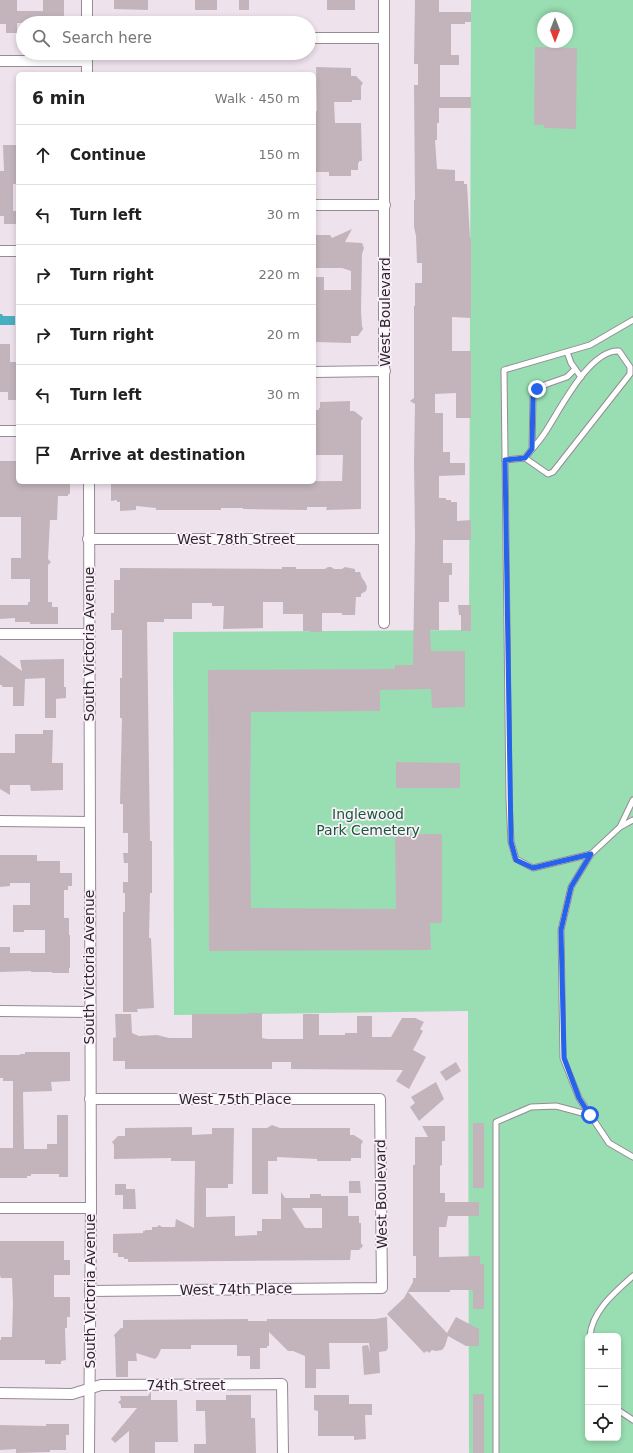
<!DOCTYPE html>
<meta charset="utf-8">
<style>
:root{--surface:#fff;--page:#f6f6f6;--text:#222;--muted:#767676;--line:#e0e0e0}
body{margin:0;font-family:"DejaVu Sans",sans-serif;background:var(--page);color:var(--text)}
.controls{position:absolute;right:12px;bottom:12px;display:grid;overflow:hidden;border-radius:6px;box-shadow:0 2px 6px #0003}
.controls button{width:36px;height:36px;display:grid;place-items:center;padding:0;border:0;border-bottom:1px solid var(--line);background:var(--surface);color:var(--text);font:20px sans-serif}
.compass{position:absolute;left:537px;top:12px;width:36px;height:36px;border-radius:50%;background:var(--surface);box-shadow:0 2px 6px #0003;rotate:180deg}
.stop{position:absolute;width:12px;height:12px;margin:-9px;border:3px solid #2563eb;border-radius:50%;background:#fff}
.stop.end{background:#2563eb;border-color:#fff;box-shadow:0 1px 4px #0008}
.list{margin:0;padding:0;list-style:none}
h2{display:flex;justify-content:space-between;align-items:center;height:52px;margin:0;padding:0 16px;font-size:17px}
h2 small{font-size:13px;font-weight:400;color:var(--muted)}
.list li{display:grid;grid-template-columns:26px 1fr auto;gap:12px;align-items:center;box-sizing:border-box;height:60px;padding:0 16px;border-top:1px solid var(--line)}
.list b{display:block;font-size:15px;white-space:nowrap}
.list em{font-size:13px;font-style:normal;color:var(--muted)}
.icon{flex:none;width:22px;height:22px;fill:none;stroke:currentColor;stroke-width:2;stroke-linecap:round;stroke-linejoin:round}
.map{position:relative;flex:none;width:633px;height:1453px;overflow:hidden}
.search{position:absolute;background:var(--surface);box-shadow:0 2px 6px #0003;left:16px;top:16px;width:300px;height:44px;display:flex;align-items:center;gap:10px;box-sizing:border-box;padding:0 14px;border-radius:22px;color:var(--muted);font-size:15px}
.panel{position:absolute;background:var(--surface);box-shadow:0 2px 6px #0003;left:16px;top:72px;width:300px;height:412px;border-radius:6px}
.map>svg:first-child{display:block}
</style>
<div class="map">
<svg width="633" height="1453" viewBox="0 0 633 1453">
<rect width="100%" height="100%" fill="#eee2ed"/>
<path fill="#99deb2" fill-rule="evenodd" d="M471,0h162v1453h-164l-1,-442 -294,4 -1,-383 296,-2zM543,18h24v24h-24zM588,1336h30v102h-30z"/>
<path fill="#47afc1" d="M0,314h2l1,2h12v9h-15z"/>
<g fill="#c3b4bc" fill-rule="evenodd">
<path d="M0,0h17v11h26v-11h21v23h-47v10h-11v-9h-6z"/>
<path d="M114,0h34v10l-34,-1z"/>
<rect x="195" y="0" width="22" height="10"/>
<rect x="239" y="0" width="10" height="10"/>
<rect x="327" y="0" width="28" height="10"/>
<path d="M415,0h24v12h32v10h-6v2h-14v31h8v10h-19v32h31v11h-32v15h-2v17h-2l2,29 18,1v11h9v3h3l3,54h1v80l-19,-1v34h19v67h-15v-25l-21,1v19h8v39h7v11h15v12l-26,1v22h7v2h5v2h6v19l14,-1v20h-28v23h9v12h-3v27h-10v28h-9l1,21h34v56l-33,1 -1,-19 -51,1v21l-129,1 -1,104 1,92 145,1 -1,-75h47v89h-12l1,27 -222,1 -1,-281 187,-1v-4h18l2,-129 -1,-74 1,-58 -5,-3 4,-3v-92h1v-23h7v-20h-5l-1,-27 -2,-9v-27h1l-1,-115h4v-21h-4z"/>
<path d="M535,47l42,1 -1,81 -32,-1v-3h-10z"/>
<path d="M316,67l35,1v8h5l7,7 -2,3v14h-9v2h-18l1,21h26l1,38h-3v2h-1v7h-7v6h-22v-4h-14l-1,-61h3z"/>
<path d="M3,145h14v39h-4v27h5v13h-14v-8h-4v-45h4z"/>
<path d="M352,229l-7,13 17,1 2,5 -2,6 -1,58 1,14 1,3 -5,7h-7v7l-35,-1v-40h-2v-25h10v13h27v-19l-9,-3h-27v-33h15l2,3z"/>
<path d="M0,344h10v18h8v38h-10v-8h-8z"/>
<path d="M350,401v10h4l9,7 -2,3v88l-35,1 1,-3h-20v3l-64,-1v-1h-22v2h-65v-2l-20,-2v4l-16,1v-9h-3v-2l-6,1v-19l231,-1 1,-26h-29v-45h5v-2h1v-6z"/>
<path d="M0,461h18v21h52v12h-2v2h-10l-1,24h-7l-2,39 3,3 -3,3v37h4v5h6v17h-28v-2h-15v-4l-15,1v-14h28v-3h2v-23h-19v-21h10v-41h-21z"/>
<path d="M282,567h14v2h29l3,-2h3l3,2h8l3,-2 10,2v3h5l2,6 3,4 2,5 -1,4 -5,3v3h-5l-1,18h-13v-2h-20v19h-12v-1h-7v-17h-20v-12h-20v26l-40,1 1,-23h-12v-3h-20v16h-28v3h-17l3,219h2v52h-2l-1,45h2l3,70 -17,1 1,3h-15v-100h2v-19h-2v-11h5v-19h-4l-1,-10h5v-20h-5v-29h-3l2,-86h-2v-40h2v-48h-11v-17h3v-33h6v-12l162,1z"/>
<path d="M458,605h13v26h-10v-16h-2z"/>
<path d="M0,655l22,16 -2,-11 44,-1v28h2v11l-10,1v19h-11v-40l-20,1 -1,27h-11v-19h-11v-2h-2z"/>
<path d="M43,730h10l-1,33h11v27l-32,1 -1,-6h-20v10l-10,-6v-36h15v-19h28z"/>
<path d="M396,762l64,1v25h-64z"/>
<path d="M0,855h37v6h23v12h12v13h-4v4h-4v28h5v17h1v33h-1v5h-17v-1h-21v-1l-31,1v-25h10v6h35v-23h-21v2h-11v-27h17v-22h-20v3l-10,1z"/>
<path d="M247,1013h15v25l5,1h36v-25h16v21h26v-2h12v-17h15v21h19l11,-19h13l9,4 -4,7 3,2 -10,19 13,7 -17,32 -13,-8 7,-11 -112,-1v-7h-19v7h-147v-8h-12v-23l3,-1 -1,-23h16l1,19 7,3 18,-1 12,3h23v-24h55z"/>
<path d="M25,1052h45v29l-19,1 1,9 -29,1 1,57h23v-5h10v-29h11v62h-9v-3h-28v2h-4v2h-27v-30h13v-67h-10v-3h-3v-23h20v-1h5z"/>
<path d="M456,1062l5,9 -15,10 -6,-9z"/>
<path d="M436,1082l8,17 -25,22 -9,-14 5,-4 -4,-6z"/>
<rect x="473" y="1123" width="11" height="65"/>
<path d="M272,1125l8,3h70v7h4l9,6 -2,4v13h-10v3h-34v-2l-40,-2v4h-9v33h-16v-66h15z"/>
<path d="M422,1126h23v15h-3v24l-2,1v27h5v9h34v14h-31l-2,11h-7v30l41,-1v8h4v45h-11v-19h-23v2h-42l39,41 9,-16 23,12v17h-13l-18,-10 -3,10 -3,4 -6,1 -4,-1 -3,3 -2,-2 -3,2 -37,-39 17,-16 9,-16v-4h3v-22h-3v-91h2v-28h13z"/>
<path d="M192,1127v8l20,-1v-6h22l-1,56h-5v4h-22v29l29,-1v20l22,-1v-4h5v-12h19v-27l4,6h25v-4h11v2h27v20h11v7h2v20l2,3 -4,4h-8l-1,10 -222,2v-3h-4v-2h-6v-4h-5v-19l30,-1v-2h2v-1h7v-3h5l2,-2 3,2h13l1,-8 18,9 1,-67h-24v-3l-57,1v-14l-2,-3 6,-6h7v-8zM292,1208h30v20h-17z"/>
<path d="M349,1181h11l1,12h-12z"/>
<path d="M115,1184h11v5h9l1,20h-13v-14h-8z"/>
<path d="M0,1241h64v19h6v15h-16v22h16v20h-3v11h-2l1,32 -5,1v3h-16v-4h-45v-20h1v-3h11l1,-34 -1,-25h-11l-1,-2z"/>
<path d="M387,1317l1,31 -2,3 -7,1 1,21 -16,2 -2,-29 6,-1 2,8 -1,-10h-40l1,26h-14v19h-11v-32l-12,-5h-5l-19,-19v14h-2v2h-7v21h-10v-13h-13v-11h-46v4h-30l-3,7 -3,3 -19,-6 1,8h-9v16h-12l-1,-39 -1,-3 7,-7h2v-8l125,-1v2h19v-2h108z"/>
<path d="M151,1391v9h26l1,42h-23v11h-26v-22l-14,12 -4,-4 26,-31h-16v-3l-3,-3 3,-2 -1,-4h28z"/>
<rect x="473" y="1394" width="11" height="59"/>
<path d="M226,1395h25v23h4l1,35h-62v-9h12l-1,-33h-9v-11h30z"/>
<path d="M314,1395h35v9h23v11h-7l1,24 -12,1v-4h-36v-25l-4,-1z"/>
<path d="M46,1424h23v11h-3v15h-16v2l-34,1v-4l-16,1v-25l46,1z"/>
</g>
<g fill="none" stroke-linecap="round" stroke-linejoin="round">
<g stroke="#968b95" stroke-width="7">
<g id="service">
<path d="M633,320l-43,25 -86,25 5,429 2,43 5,17 17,9 58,-14 29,-27 13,-27"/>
<path d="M567,352l4,11 10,14"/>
<path d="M532,449l1,-52 4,-8 10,-5 20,-7 8,-8"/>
<path d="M505,460l20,-2 23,16 5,-2 77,-98v-7l-11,-16c-30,-2 -60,61 -75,83 -6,9 -13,16 -19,24"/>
<path d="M620,827l13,-7"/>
<path d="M591,854l-20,33 -10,43 2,128 16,40 30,45 24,14"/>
<path d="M590,1336c2,-25 25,-44 43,-60"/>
<path d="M618,1410l15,10"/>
<path d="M496,1453v-331l35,-15 25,-1 34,9"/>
</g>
</g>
<g stroke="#968b95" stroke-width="12">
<g id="minor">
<path d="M384,0v623"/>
<path d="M87,23v-23"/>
<path d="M309,38h75"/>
<path d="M87,53v21"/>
<path d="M0,61h87"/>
<path d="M314,205h71"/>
<path d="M0,251h18"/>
<path d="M314,372l71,-1"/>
<path d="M0,431h18"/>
<path d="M89,482l2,726 -2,245"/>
<path d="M88,539h296"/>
<path d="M0,634h89"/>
<path d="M0,821l89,1"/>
<path d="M0,1011l90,1"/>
<path d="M0,1208h91"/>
<path d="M90,1291l292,-3 -2,-189h-290"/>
<path d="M0,1393l72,1 29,-9 181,-1 1,69"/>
</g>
</g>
<use href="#service" stroke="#fff" stroke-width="5"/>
<use href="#minor" stroke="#fff" stroke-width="10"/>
</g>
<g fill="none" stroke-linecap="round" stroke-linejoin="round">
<path stroke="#2563eb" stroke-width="5" d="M537,389l-4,8 -1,52 -7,9 -20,2 6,382 5,18 17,8 58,-14 -20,33 -10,43 3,128 15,40 11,17"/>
</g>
<g text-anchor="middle" stroke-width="3.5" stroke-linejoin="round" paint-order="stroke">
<g font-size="14" fill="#2b262a" stroke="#fbeffa">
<text transform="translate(385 312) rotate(-90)" y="5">West Boulevard</text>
<text x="236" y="544">West 78th Street</text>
<text transform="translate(89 644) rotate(-90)" y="5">South Victoria Avenue</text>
<text transform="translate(89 967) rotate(-90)" y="5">South Victoria Avenue</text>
<text x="235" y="1104">West 75th Place</text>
<text transform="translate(381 1194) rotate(-91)" y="5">West Boulevard</text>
<text transform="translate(236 1289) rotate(-1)" y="5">West 74th Place</text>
<text transform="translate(90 1291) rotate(-90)" y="5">South Victoria Avenue</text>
<text x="186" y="1390">74th Street</text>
</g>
<g font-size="14" fill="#155b37" stroke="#fbeffa">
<text x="368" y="819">Inglewood<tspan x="368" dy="16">Park Cemetery</tspan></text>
</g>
</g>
</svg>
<div class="controls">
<button>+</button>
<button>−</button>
<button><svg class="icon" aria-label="locate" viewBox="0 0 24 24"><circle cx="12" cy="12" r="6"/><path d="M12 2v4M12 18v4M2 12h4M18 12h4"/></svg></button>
</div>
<svg class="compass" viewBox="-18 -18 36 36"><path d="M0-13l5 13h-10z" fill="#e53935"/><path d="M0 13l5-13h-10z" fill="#767676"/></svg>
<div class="stop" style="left:590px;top:1115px"></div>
<div class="stop end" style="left:537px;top:389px"></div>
<div class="search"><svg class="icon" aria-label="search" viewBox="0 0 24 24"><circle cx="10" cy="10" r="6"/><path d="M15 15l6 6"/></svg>Search here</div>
<section class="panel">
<h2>6 min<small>Walk · 450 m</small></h2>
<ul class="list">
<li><svg class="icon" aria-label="ahead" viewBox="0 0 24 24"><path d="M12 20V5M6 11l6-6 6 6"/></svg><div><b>Continue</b></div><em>150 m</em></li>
<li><svg class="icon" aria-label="left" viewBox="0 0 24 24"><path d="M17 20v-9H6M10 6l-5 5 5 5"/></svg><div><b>Turn left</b></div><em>30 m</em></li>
<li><svg class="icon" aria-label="right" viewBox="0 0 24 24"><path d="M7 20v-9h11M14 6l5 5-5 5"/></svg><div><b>Turn right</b></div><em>220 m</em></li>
<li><svg class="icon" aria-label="right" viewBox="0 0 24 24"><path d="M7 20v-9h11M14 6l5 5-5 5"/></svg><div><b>Turn right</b></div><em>20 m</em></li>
<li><svg class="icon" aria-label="left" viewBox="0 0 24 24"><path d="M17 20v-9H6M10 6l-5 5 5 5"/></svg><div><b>Turn left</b></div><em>30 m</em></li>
<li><svg class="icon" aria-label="arrive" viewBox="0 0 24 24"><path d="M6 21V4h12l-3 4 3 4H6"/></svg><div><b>Arrive at destination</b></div></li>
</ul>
</section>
</div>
